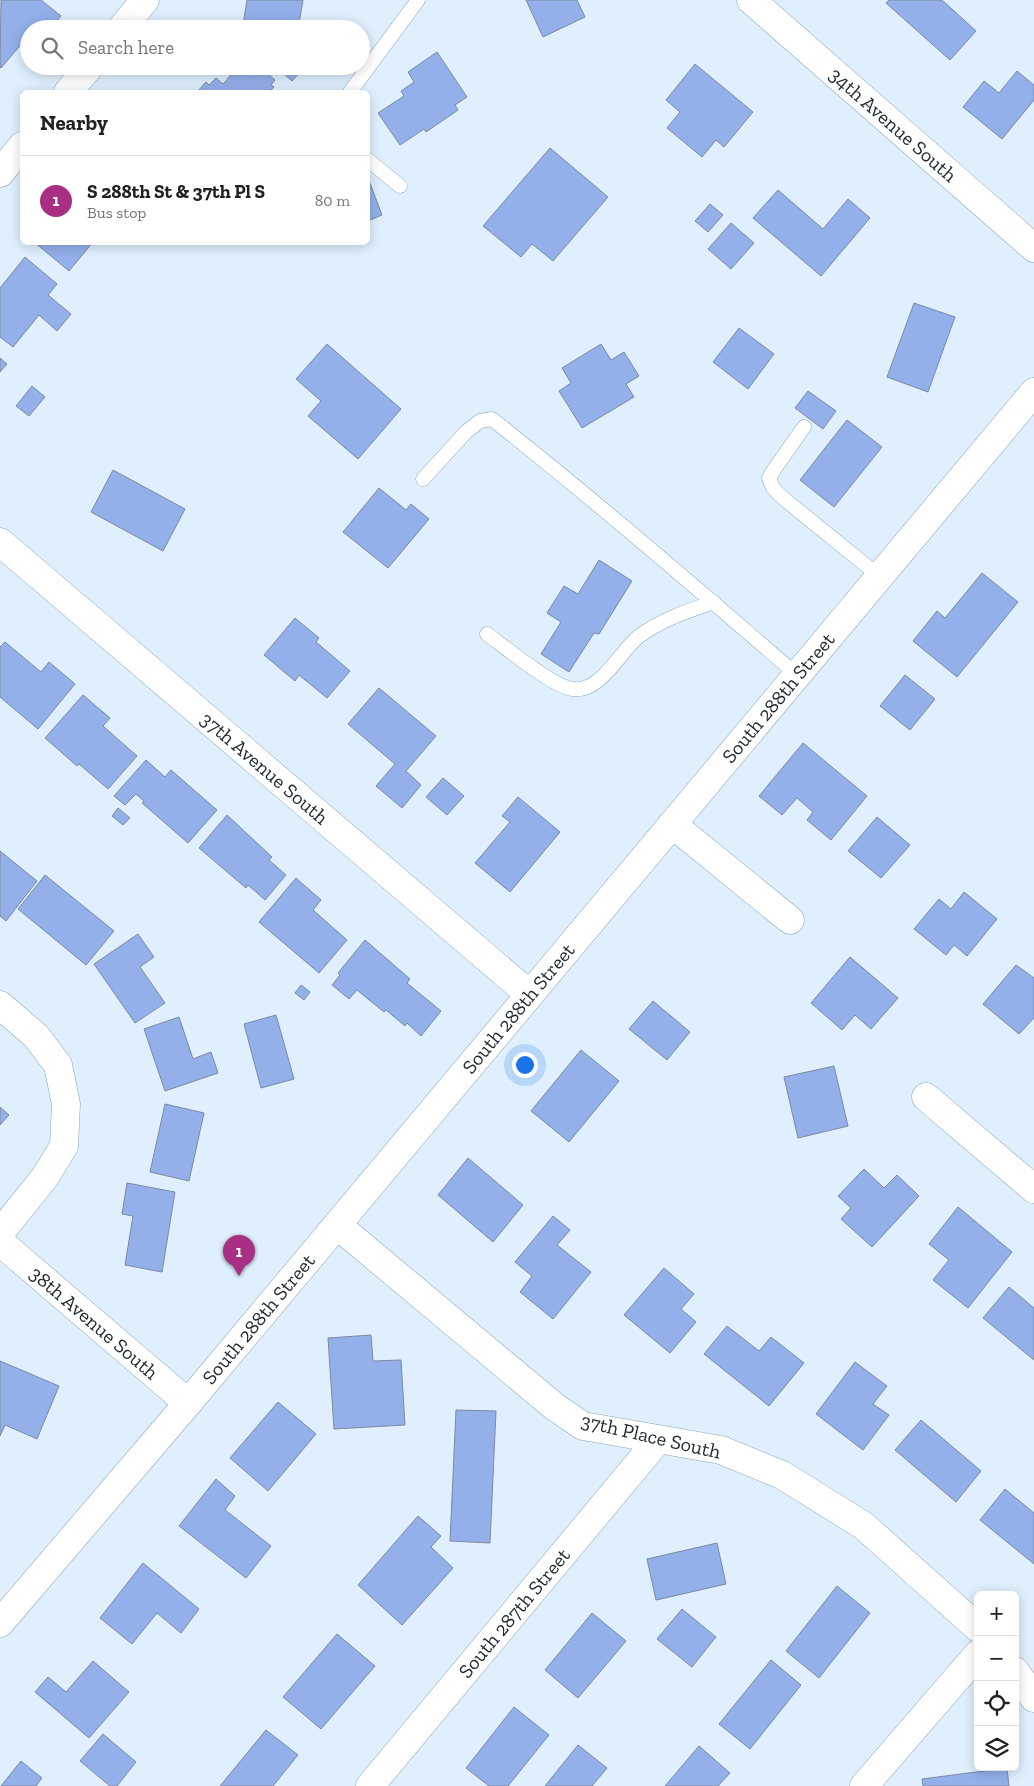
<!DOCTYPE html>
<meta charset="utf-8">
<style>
:root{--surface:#fff;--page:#f2f2f2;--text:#202124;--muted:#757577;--line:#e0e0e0;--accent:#a82f83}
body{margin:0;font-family:"Zilla Slab",serif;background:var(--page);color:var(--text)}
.controls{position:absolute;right:15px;bottom:15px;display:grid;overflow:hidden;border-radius:8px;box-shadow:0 2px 12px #0003}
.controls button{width:45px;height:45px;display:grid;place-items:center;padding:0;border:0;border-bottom:1px solid var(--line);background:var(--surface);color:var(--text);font:25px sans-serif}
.you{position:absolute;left:524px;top:1064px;width:18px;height:18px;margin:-12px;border:4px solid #fff;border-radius:50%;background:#1a73e8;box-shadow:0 0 0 8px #1a73e833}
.badge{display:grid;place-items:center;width:32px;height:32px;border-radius:50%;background:var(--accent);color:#fff;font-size:16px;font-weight:700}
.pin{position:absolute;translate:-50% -41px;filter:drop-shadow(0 1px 2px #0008)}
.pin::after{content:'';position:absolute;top:26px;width:18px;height:15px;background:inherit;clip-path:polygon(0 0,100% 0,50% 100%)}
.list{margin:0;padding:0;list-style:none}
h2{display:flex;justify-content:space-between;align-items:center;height:65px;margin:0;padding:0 20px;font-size:21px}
h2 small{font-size:16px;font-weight:400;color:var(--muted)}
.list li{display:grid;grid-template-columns:32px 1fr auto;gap:15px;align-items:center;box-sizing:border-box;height:90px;padding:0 20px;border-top:1px solid var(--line)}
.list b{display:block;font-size:19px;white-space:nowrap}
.list p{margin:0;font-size:16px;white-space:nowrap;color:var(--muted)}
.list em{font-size:16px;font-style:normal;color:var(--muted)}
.icon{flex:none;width:28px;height:28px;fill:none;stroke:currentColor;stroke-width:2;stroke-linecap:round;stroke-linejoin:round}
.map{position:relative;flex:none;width:1034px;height:1786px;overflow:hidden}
.search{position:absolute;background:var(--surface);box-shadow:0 2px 12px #0003;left:20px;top:20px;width:350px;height:55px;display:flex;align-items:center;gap:12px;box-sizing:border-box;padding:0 18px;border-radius:28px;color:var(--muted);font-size:19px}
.panel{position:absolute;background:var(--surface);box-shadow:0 2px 12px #0003;left:20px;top:90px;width:350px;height:155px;border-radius:8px}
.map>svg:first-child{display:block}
</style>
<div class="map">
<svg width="1034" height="1786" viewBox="0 0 1034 1786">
<rect width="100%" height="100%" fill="#dfeffd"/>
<g fill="#93b0ea" stroke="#7c89a2">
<path d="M1,0h40l20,16 -11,13h-21v6l-28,33 -1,-1z"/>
<path d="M247,0h56l-5,29h-32l-23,-4z"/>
<path d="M526,0h51l8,17 -42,20z"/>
<path d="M889,0h53l34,31 -26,29 -64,-57z"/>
<path d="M437,52l30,45 -12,8 3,5 -32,22 -2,-3 -24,16 -22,-32 26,-17 -3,-5 13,-9 -6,-10z"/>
<path d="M695,64l58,48 -29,35 -8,-7 -14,17 -35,-29 13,-16 -14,-12z"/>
<path d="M239,66h20l16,14 -4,5 3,2 -5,5h-72l9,-10 3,3 7,-7 7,6z"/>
<path d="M289,66h4l7,6 -8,9 -9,-8z"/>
<path d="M1017,71l17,14v15l-32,39 -39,-32 21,-26 15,12z"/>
<path d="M550,148l58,49 -55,64 -21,-17 -11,13 -38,-31z"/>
<path d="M368,178l14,37 -14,6z"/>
<path d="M778,190l45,39 25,-30 22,19 -49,58 -68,-58z"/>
<path d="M710,204l13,11 -15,17 -13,-11z"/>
<path d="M731,223l23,20 -23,26 -23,-20z"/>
<path d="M34,242h59l-24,29z"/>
<path d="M25,257l32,27 -9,11 23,19 -14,17 -18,-16 -26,32 -13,-10v-49z"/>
<path d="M914,303l41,14 -27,75 -41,-15z"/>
<path d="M739,328l35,26 -26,35 -35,-27z"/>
<path d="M327,344l74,65 -43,50 -50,-43 13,-15 -25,-22z"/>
<path d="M601,344l10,16 13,-8 15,24 -13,8 8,13 -52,31 -23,-37 12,-8 -9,-15z"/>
<path d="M0,358l7,6 -7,8z"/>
<path d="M32,386l13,11 -16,19 -13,-10z"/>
<path d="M808,391l28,20 -13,18 -28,-21z"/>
<path d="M847,420l35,27 -48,60 -34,-27z"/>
<path d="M113,470l72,39 -22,42 -72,-39z"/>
<path d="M379,488l27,22 5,-6 18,15 -41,49 -45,-36z"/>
<path d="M599,560l33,21 -33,53 -5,-1 -25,39 -28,-18 20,-32 -14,-9 17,-27 14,8z"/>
<path d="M982,573l36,29 -61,75 -44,-36 24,-30 8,7z"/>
<path d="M295,618l24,20 -3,4 34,29 -23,27 -28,-23 -4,6 -31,-26z"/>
<path d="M5,642l36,30 8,-10 26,22 -37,45 -38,-32v-50z"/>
<path d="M905,675l30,24 -25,31 -30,-24z"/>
<path d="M379,688l57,48 -30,35 15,14 -19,23 -26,-22 19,-22 -47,-40z"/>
<path d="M83,695l27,23 -7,8 34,30 -29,33 -29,-25 -2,2 -32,-28z"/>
<path d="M803,743l64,53 -36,44 -24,-20 6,-8 -16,-14 -15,17 -23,-19z"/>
<path d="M146,760l19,17 6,-7 46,40 -29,33 -46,-40 2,-2 -8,-7 -11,11 -11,-9z"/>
<path d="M443,778l21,18 -17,19 -21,-18z"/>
<path d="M518,797l42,35 -50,60 -35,-29 35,-41 -8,-6z"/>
<path d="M118,808l12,10 -7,7 -11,-9z"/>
<path d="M227,815l45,42 -3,3 17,15 -21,25 -17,-15 -2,3 -47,-40z"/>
<path d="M877,817l33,28 -29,33 -33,-27z"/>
<path d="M0,851l37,30 -31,40 -6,-5z"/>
<path d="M45,875l69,56 -28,34 -68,-56z"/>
<path d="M296,878l25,22 -8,10 34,30 -28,33 -60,-51z"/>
<path d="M964,892l33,27 -30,37 -13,-11 -8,10 -32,-26 25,-30 12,10z"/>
<path d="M138,934l16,23 -14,10 25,36 -30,20 -41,-59z"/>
<path d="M365,940l45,39 -3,4 34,28 -20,25 -14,-13 -2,3 -19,-16 -2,2 -27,-22 -8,9 -17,-14 8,-10 -2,-2z"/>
<path d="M850,957l48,41 -27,31 -16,-14 -13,15 -31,-27z"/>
<path d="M1016,965l18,13v40l-15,16 -36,-30z"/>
<path d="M301,985l9,7 -6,8 -9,-7z"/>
<path d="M653,1001l37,31 -23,28 -38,-31z"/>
<path d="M276,1015l18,64 -33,9 -17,-64z"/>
<path d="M179,1017l14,42 18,-7 7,21 -53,18 -21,-62z"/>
<path d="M581,1050l38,31 -50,61 -38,-31z"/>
<path d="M834,1066l14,60 -50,12 -14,-61z"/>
<path d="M165,1104l39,9 -15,68 -39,-9z"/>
<path d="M0,1107l9,8 -9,10z"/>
<path d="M468,1158l55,47 -30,37 -55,-47z"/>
<path d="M864,1169l20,19 13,-13 22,21 -47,51 -31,-28 10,-11 -13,-12z"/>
<path d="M127,1183l48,9 -13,80 -37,-7 8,-49 -11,-2z"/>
<path d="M958,1207l54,45 -44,56 -35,-28 16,-20 -20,-16z"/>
<path d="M553,1216l17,14 -13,15 34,27 -38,47 -33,-27 12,-16 -17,-14z"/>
<path d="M664,1268l30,26 -13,15 15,13 -26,31 -46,-38z"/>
<path d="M1009,1287l25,21v52l-51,-42z"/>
<path d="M727,1326l32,25 12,-14 33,26 -35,43 -65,-52z"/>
<path d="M371,1335l2,26 28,-1 4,65 -71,4 -6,-91z"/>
<path d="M0,1361l59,25 -22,53 -32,-14 -5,11z"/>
<path d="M855,1362l32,24 -14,18 16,11 -26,35 -47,-36z"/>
<path d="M278,1402l38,32 -48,57 -38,-33z"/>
<path d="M456,1410l40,1 -6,132 -40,-2z"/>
<path d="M921,1420l60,51 -25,31 -61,-52z"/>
<path d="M216,1479l19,17 -10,14 46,36 -25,32 -67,-52z"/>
<path d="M1005,1489l29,24v51l-54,-44z"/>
<path d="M418,1516l23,20 -10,11 22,21 -51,57 -44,-40z"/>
<path d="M717,1543l9,41 -70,16 -9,-41z"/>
<path d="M143,1563l56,46 -18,24 -24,-20 -25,31 -32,-26z"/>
<path d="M837,1586l33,27 -51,65 -33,-27z"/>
<path d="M682,1609l34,28 -24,30 -35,-28z"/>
<path d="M592,1613l34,28 -48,57 -33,-28z"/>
<path d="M337,1634l38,32 -54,63 -38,-32z"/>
<path d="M771,1660l30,25 -51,64 -31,-25z"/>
<path d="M93,1661l36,31 -40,46 -54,-46 13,-15 18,15z"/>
<path d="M514,1707l35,28 -41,51h-19l-23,-18z"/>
<path d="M266,1730l32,25 -25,31h-53z"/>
<path d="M103,1734l33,28 -19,24h-7l-30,-25z"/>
<path d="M578,1745l29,23 -15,18h-47z"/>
<path d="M699,1746l31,27 -12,13h-53z"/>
<path d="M21,1761l21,17 -6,8h-35z"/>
<path d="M1007,1768l2,18h-86l-1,-7z"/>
</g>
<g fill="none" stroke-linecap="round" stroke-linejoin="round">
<g stroke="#8ca4ba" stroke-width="15">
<g id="service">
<path d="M350,92l68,-92"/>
<path d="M368,160l32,26"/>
<path d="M804,427l-31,44 -4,7 4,10 10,10 96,78"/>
<path d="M423,479l43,-47 14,-11 12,-2c104,82 205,169 305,256"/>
<path d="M487,634c18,13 66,53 86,55 27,4 46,-36 65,-52 22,-17 50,-26 76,-35"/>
</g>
</g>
<g stroke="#8ca4ba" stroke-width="29">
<g id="minor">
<path d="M121,29l24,-29"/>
<path d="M68,92l22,-26"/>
<path d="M0,173l22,-27"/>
<path id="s1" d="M0,542l529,452"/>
<path d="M672,824l118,96"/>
<path d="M0,1005l36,31 22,29 8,39 -2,42 -19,31 -45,56"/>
<path d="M926,1097l108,92"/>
<path d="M337,1225l218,182 28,19 138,24 61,25 82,51 114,102"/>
<path id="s2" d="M0,1242l188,161"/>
<path d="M1015,1671l19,27"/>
<path id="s3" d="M370,1786l288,-346"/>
<path d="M864,1786l114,-132"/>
</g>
</g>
<g stroke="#8ca4ba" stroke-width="29">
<g id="tertiary">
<path id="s4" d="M751,0l283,248"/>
</g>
</g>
<g stroke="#8ca4ba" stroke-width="29">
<g id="secondary">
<path id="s5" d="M0,1623l188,-220 846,-1011"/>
</g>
</g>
<use href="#service" stroke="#fff" stroke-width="14"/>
<use href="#minor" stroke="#fff" stroke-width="28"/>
<use href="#tertiary" stroke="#fff" stroke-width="28"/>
<use href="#secondary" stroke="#fff" stroke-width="28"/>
</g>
<g text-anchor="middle" stroke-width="4.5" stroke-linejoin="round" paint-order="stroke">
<g font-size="20" fill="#1e2830" stroke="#fff">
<text dy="7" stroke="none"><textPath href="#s4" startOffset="189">34th Avenue South</textPath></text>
<text dy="7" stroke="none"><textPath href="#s5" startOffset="1209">South 288th Street</textPath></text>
<text dy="7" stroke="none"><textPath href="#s1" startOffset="348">37th Avenue South</textPath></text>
<text dy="7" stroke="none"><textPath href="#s5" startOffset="804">South 288th Street</textPath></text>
<text dy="7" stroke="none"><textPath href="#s5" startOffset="399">South 288th Street</textPath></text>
<text dy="7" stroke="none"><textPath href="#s2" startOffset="124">38th Avenue South</textPath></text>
<text transform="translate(651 1436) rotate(13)" y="7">37th Place South</text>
<text dy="7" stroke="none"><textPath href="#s3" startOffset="225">South 287th Street</textPath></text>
</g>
</g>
</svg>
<div class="controls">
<button>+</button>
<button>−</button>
<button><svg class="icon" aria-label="locate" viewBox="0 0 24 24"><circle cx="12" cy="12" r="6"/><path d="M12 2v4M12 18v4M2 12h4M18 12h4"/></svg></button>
<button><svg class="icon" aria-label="layers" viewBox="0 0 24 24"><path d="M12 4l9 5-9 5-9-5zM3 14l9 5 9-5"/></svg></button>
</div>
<div class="you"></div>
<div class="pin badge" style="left:239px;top:1276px">1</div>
<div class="search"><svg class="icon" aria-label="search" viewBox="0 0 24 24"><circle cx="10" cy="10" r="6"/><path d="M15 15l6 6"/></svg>Search here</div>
<section class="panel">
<h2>Nearby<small></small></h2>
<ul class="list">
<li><span class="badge">1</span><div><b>S 288th St &amp; 37th Pl S</b><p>Bus stop</p></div><em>80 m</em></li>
</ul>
</section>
</div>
